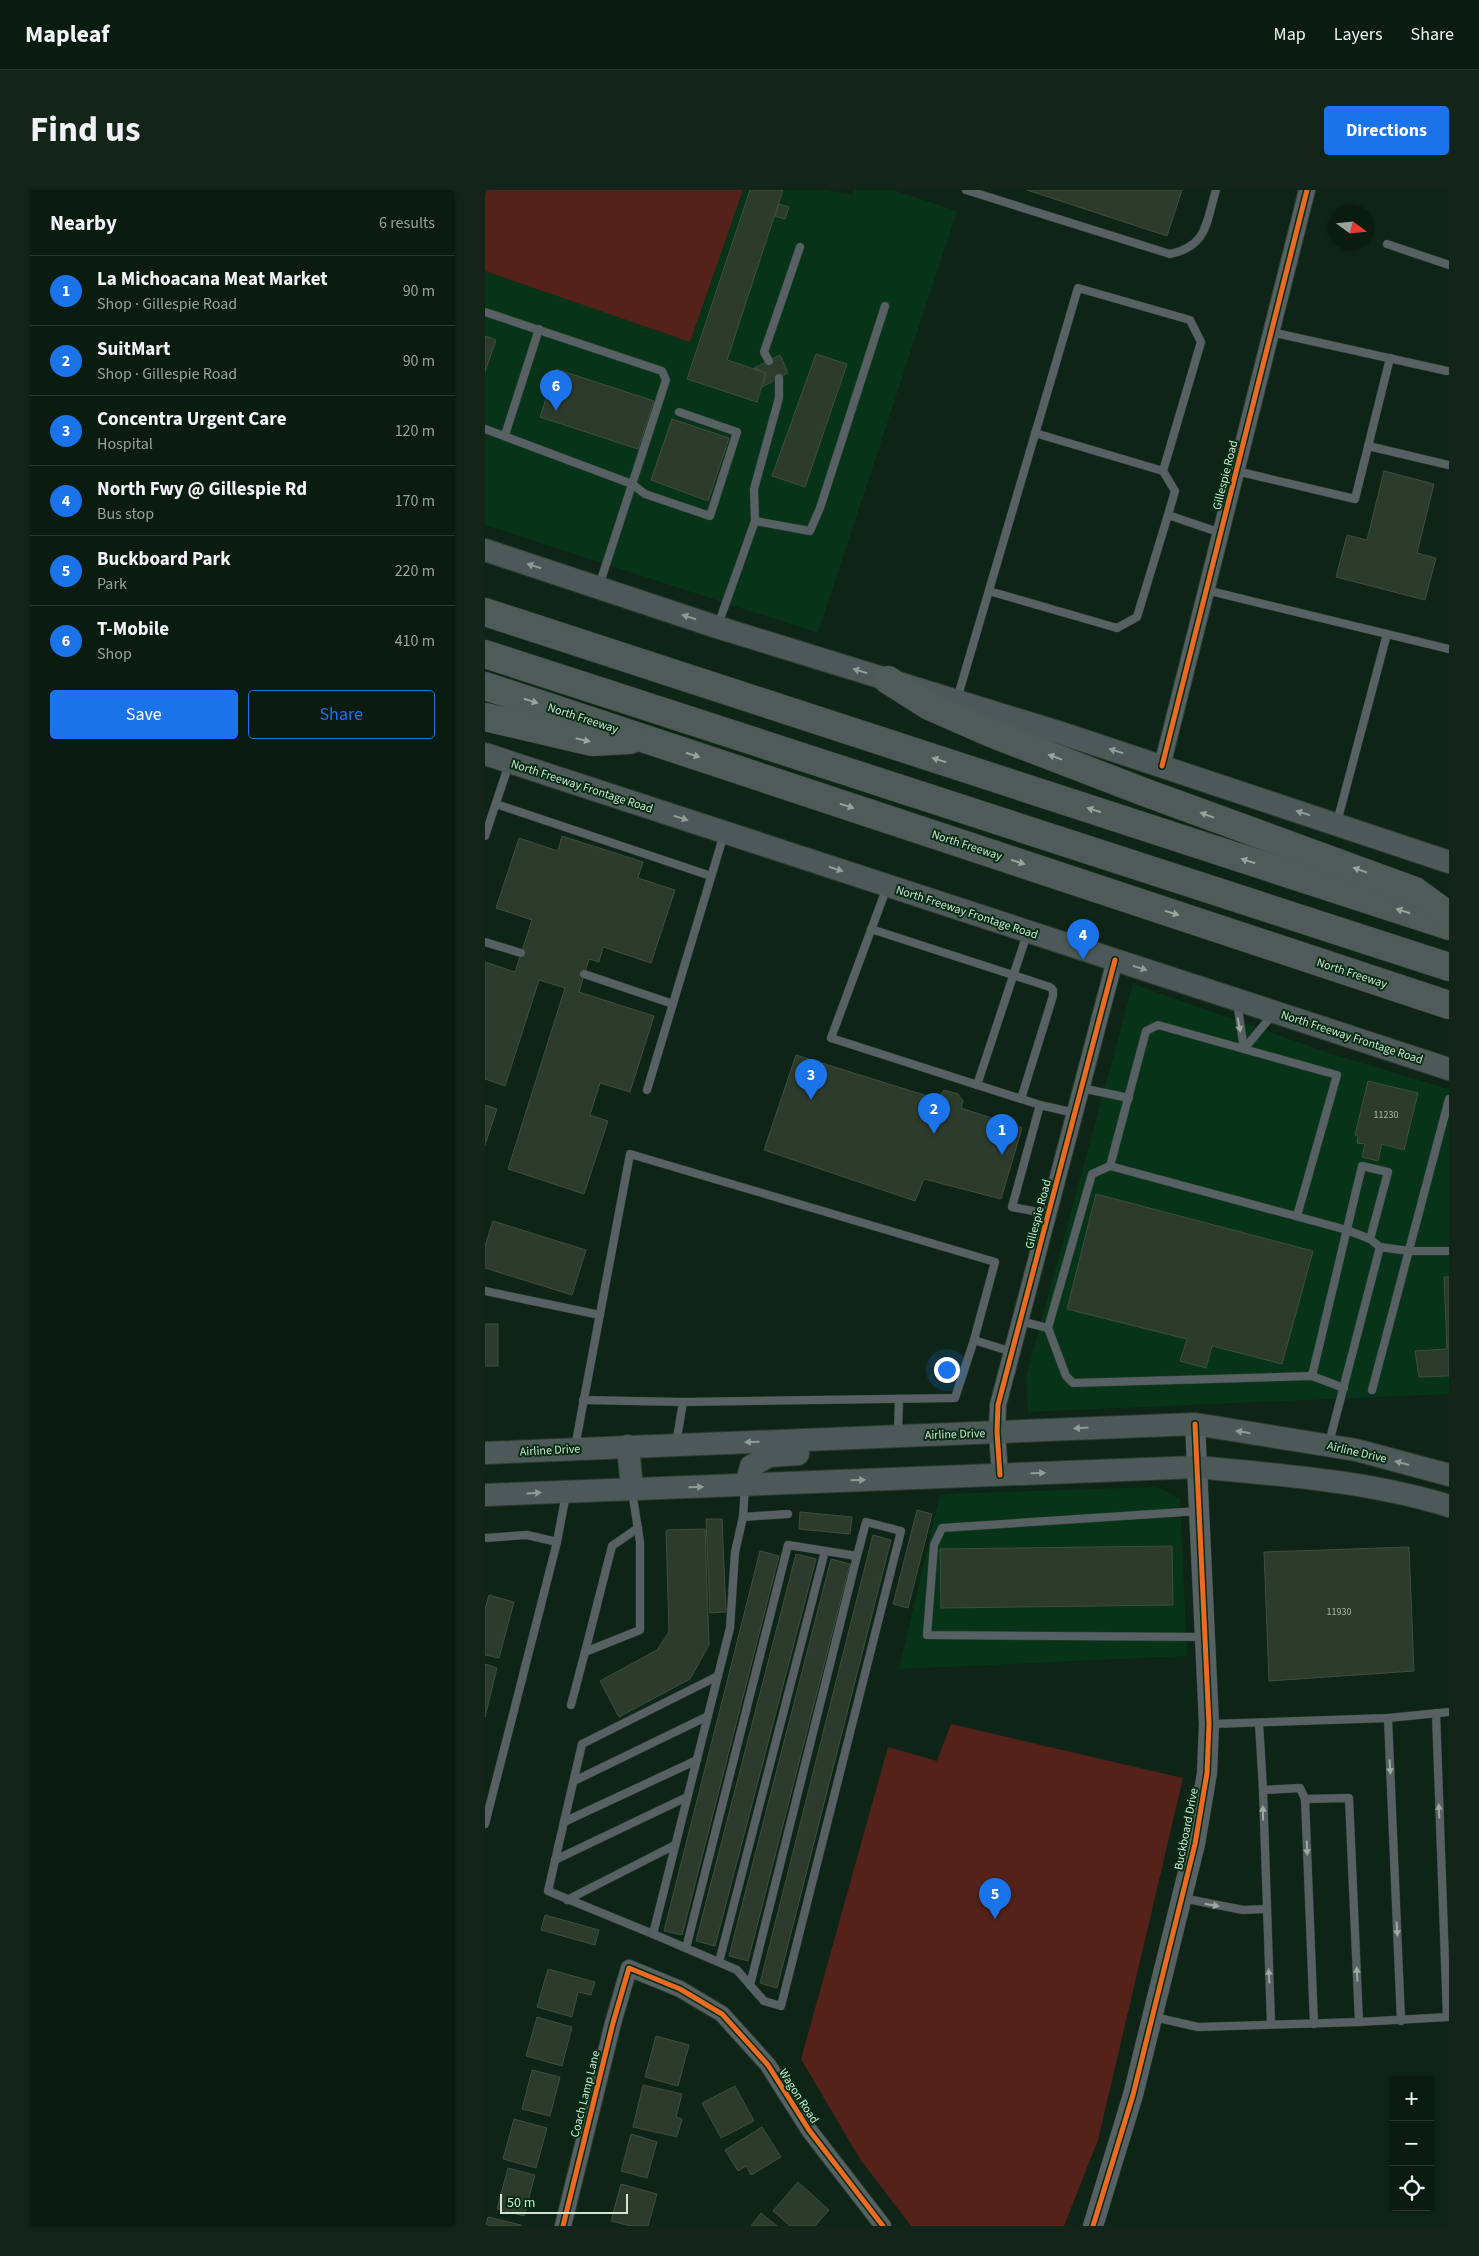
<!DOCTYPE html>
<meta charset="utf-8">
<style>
:root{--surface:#0a1b10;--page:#132419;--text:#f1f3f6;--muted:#99a19f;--line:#2a3930;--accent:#1a73e8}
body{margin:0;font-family:"Source Sans 3",sans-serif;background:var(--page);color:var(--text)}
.controls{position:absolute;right:15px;bottom:15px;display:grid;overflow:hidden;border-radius:5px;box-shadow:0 1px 4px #0004}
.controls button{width:45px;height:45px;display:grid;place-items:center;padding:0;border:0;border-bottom:1px solid var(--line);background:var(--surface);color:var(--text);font:25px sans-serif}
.compass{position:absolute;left:844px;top:15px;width:45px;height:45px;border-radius:50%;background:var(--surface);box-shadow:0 1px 4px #0004;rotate:105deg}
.scale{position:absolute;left:15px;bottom:12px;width:128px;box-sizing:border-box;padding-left:5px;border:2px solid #cfe4d3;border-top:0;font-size:14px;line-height:18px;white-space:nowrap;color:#cfe4d3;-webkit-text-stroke:4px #052d13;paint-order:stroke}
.you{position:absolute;left:461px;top:1179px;width:18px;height:18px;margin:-12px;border:4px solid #fff;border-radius:50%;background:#1a73e8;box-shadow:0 0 0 8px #1a73e833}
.badge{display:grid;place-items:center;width:32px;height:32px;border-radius:50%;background:var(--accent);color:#fff;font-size:16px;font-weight:700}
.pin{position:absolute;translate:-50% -41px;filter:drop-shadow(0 1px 2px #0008)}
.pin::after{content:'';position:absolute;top:26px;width:18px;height:15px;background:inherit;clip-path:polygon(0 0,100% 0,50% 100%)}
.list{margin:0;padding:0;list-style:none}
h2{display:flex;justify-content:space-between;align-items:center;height:65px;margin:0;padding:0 20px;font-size:21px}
h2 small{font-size:16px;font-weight:400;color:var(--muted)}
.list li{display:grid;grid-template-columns:32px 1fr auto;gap:15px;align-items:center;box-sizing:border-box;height:70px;padding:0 20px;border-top:1px solid var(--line)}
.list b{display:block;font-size:19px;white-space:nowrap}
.list p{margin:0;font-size:16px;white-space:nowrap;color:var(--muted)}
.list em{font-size:16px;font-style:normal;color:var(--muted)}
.actions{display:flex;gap:10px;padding:15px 20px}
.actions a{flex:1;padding:11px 0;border:1px solid var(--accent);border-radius:5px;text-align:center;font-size:18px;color:var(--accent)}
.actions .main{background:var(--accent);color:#fff}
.icon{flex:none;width:28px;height:28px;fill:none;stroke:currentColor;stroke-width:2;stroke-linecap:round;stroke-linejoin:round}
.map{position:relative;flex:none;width:964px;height:2036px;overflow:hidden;border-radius:5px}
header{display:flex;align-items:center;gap:30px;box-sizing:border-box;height:70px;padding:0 25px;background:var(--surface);border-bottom:1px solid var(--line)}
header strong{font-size:24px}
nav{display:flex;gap:28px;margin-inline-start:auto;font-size:18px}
.intro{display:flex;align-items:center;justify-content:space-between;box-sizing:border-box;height:120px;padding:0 30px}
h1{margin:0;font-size:35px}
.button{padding:12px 22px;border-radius:5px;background:var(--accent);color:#fff;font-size:18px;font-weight:700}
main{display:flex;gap:30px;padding:0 30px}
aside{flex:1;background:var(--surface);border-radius:5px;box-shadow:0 1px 4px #0004}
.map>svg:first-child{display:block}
</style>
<header>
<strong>Mapleaf</strong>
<nav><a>Map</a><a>Layers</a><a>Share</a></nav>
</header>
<div class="intro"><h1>Find us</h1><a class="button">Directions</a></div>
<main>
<aside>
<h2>Nearby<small>6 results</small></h2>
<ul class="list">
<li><span class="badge">1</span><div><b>La Michoacana Meat Market</b><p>Shop · Gillespie Road</p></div><em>90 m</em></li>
<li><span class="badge">2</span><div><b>SuitMart</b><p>Shop · Gillespie Road</p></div><em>90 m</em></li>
<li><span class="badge">3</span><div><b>Concentra Urgent Care</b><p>Hospital</p></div><em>120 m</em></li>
<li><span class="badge">4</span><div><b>North Fwy @ Gillespie Rd</b><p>Bus stop</p></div><em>170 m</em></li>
<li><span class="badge">5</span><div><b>Buckboard Park</b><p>Park</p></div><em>220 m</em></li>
<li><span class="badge">6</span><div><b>T-Mobile</b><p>Shop</p></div><em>410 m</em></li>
</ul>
<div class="actions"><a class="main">Save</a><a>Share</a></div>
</aside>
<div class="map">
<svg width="964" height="2036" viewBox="0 0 964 2036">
<rect width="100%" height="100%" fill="#0e2416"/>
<g fill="#073418">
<path d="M258,0h81l28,5 2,-5h39l64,21 -139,422 -333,-108v-254l205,71z"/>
<path d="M648,794l199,70 117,35v305l-421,18 -2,-35z"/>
<path d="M672,1297l23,11 7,158 -288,13 41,-175z"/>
</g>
<g fill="#542219">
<path d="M0,0h258l-53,152 -205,-71z"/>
<path d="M466,1534l232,54 -85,362 -34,86h-153l-51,-67 -59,-100 87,-312 49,14z"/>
</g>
<g fill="#2d3b2d" stroke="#3f4e3f">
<path d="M265,0h33l-56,170 39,13 -9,29 -70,-23z"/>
<path d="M542,0h155l-15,46z"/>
<path d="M294,14l10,3 -4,12 -10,-3z"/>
<path d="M0,146l11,4 -11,32z"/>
<path d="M331,164l31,10 -42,123 -33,-11z"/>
<path d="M295,165l8,18 -26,14 4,-14 -12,-5z"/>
<path d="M71,179l98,32 -16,48 -98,-32z"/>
<path d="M187,229l57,19 -21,63 -57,-21z"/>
<path d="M899,281l50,13 -17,69 19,5 -11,42 -89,-23 11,-42 20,5z"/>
<path d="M77,646l81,26 -5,16 37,12 -24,73 -48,-16 -4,15 -10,-3 -10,33 75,24 -24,76 -30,-9 -10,32 18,6 -24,73 -76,-25 57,-181 -26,-8 -34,106 -20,-7v-117l30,10 17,-52 -36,-12 23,-70 39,13z"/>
<path d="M311,865l141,44 7,-9 14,4 5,7 -2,7 61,20 -21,71 -77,-20 -9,22 -151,-51z"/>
<path d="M883,891l50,12 -14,57 -22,-6 -4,17 -16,-4 3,-13 -8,-1 1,-7 -3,-1z"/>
<path d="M0,915l12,4 -12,36z"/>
<path d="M611,1004l217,57 -31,113 -70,-18 -6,22 -26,-7 7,-22 -120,-30z"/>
<path d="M8,1031l93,29 -14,45 -87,-27v-22z"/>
<path d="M959,1087h5v99l-30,1 -4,-26 32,-2z"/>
<rect x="0" y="1134" width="13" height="42"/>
<path d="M432,1320l15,4 -24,94 -15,-4z"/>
<path d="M315,1322l52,5 -2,17 -51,-5z"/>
<path d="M221,1329h16l4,93 -16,1z"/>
<path d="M220,1339l4,116 -19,34 -71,38 -19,-36 57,-31 12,-18 -3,-102z"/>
<path d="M388,1345l18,5 -114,448 -17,-5z"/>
<path d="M687,1356l1,59 -232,3 -1,-59z"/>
<path d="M924,1357l5,124 -145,10 -5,-129z"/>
<path d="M275,1361l19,5 -97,379 -18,-4z"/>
<path d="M311,1364l20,5 -101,387 -19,-5z"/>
<path d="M346,1369l19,5 -102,397 -19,-5z"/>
<path d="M4,1405l25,7 -15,56 -14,-3v-46z"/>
<path d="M0,1474l12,4 -12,49z"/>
<path d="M60,1725l54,15 -4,15 -54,-15z"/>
<path d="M63,1779l47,13 -4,13 -13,-3 -6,25 -35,-10z"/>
<path d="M52,1827l35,10 -10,39 -36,-10z"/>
<path d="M171,1846l33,9 -11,41 -33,-9z"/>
<path d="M47,1880l28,7 -10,39 -28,-7z"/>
<path d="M158,1895l39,9 -6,23 6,2 -5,18 -44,-10z"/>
<path d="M250,1896l19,35 -33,17 -19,-35z"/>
<path d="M29,1929l33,9 -11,40 -33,-9z"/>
<path d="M277,1937l19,30 -30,18 -5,-9 -8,5 -13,-21z"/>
<path d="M146,1944l26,8 -10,36 -26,-7z"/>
<path d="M23,1978l27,7 -11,41 -27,-7z"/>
<path d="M313,1992l31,28 -14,16h-25l-17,-15z"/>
<path d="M136,1994l36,10 -9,32h-17l-20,-5z"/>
<path d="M276,2023l16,13h-26z"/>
<path d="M3,2027l33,8v1h-35z"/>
</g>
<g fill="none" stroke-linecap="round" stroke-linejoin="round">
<g stroke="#2b3d31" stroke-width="9">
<g id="service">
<path d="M481,0l204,64c38,-8 36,-32 46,-64"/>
<path d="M902,54l62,21"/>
<path d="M0,122l177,59 4,9 -67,206"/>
<path d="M786,142l176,39"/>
<path d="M284,171l-5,-9 36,-105"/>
<path d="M0,239l147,55 13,10 65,22 27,-84 -58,-20"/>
<path d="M550,243l128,38"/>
<path d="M20,245l34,-106"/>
<path d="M883,256l81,19"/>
<path d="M751,281l119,28 35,-141"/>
<path d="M270,331l-1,-32 25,-91v-20"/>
<path d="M721,400l243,59"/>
<path d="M504,401l128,37 20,-11 31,-102"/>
<path d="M233,435l37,-104 55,10 10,-23 65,-202"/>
<path d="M472,509l121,-411 112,32 11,22 -38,129 12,20 -7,24 53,18"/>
<path d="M11,614l215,72"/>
<path d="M852,632l50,-188"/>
<path d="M0,646l24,-72"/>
<path d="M402,697l-56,151 209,67"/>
<path d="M386,739l179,58 3,3v6l-32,103"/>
<path d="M0,752l36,11"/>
<path d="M99,784l89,30"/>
<path d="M752,812l7,47"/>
<path d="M759,859l29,-35"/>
<path d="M492,895l50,-151"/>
<path d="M596,898l48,10"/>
<path d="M162,900l77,-256"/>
<path d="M625,976l237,64 23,9 10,8 29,4h40"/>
<path d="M563,1024l-36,-7 28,-102 35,8"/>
<path d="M812,1026l40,-141 -179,-50 -12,6 -36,135 -18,8 -44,154 18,48 7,7 239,-7 32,12"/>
<path d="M0,1101l115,24"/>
<path d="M535,1131l28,7"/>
<path d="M827,1186l50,-210 26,6 -18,67"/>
<path d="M887,1200l77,-291"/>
<path d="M98,1210l100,2"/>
<path d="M413,1244l1,-35"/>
<path d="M844,1253l51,-196"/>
<path d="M191,1254l7,-42 272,-4 19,-58"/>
<path d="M90,1257l55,-293 365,108 -21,78 38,12"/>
<path d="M260,1297l-2,30 45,-3"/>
<path d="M714,1321l-257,17 -8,17 -7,90 277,2"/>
<path d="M0,1348l42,-3 30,7"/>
<path d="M100,1462l27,-106 26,-18"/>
<path d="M86,1515l14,-53 55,-22v-88l-8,-51"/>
<path d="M951,1523l11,304"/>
<path d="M903,1528l13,303"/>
<path d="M774,1533l4,67"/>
<path d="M726,1534l177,-6 61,-6"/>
<path d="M89,1591l134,-65"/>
<path d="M820,1609l44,-1 10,224"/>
<path d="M79,1632l133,-62"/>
<path d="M0,1634l72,-282 9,-48"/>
<path d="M70,1670l132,-63"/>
<path d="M697,1708l61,12 22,-1"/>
<path d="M82,1710l108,-55"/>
<path d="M168,1744l-105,-43 34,-147 136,-68"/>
<path d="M201,1758l102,-403 69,11 9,-34 35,9 -120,475 -17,-5 -27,-31 -84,-36 77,-306 5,-76 8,-35"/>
<path d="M234,1772l106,-411"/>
<path d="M265,1795l107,-429"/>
<path d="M669,1827l44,10 161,-5 90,-5"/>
<path d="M786,1834l-8,-234 37,-2 5,11 9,225"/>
</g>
</g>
<g stroke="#2b3d31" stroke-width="18">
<g id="minor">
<path d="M677,576l145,-576"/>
<path d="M515,1285l-3,-43 1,-27 117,-445"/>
<path d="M78,2036l50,-203 16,-55 51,21 42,25 46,51 41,65 74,96"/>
</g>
</g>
<g stroke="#2b3d31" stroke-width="21">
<path id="tertiary" d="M608,2036l40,-131 62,-251 12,-71 2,-49 -14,-300"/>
</g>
<g stroke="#2b3d31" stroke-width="24">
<g id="secondary">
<path d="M0,360l232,77 341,105 391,130"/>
<path d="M0,564l964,315"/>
<path d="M143,1256l4,43"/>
<path d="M0,1263l710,-29 161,26 93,25"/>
<path d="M261,1295l5,-19 18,-10 29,-2"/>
<path d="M0,1305l712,-28c84,8 171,14 252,39"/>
</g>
</g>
<g stroke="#2b3d31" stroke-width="29">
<g id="motorway">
<path d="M0,422l964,314"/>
<path d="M0,464l964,313"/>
<path d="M403,490l41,26 64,28 151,58 271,99 34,25"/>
<path d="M0,496l964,319"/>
<path d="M0,527l107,25 38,-2"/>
</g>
</g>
<use href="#service" stroke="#576062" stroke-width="8"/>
<use href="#minor" stroke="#576062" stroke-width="16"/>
<use href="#tertiary" stroke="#576062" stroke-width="20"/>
<use href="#secondary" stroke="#4c5958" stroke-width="22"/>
<use href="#motorway" stroke="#4f5b58" stroke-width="28"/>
<g stroke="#052d13" stroke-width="8">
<g id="cycleway">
<path d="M677,576l145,-576"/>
<path d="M515,1285l-3,-43 1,-27 117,-445"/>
<path d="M78,2036l50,-203 16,-55 51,21 42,25 46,51 41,65 74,96"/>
<path d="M608,2036l40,-131 62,-251 12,-71 2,-49 -14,-300"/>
</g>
</g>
<use href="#cycleway" stroke="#ed6a23" stroke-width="5"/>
</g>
<defs><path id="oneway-solid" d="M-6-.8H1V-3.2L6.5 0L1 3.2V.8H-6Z" transform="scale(1.25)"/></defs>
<g fill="#8e9e96">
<use href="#oneway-solid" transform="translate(49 376) rotate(-162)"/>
<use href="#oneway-solid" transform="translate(204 427) rotate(-162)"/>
<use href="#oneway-solid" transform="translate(375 481) rotate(-163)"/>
<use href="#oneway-solid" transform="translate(631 561) rotate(-162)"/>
<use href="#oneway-solid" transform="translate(818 623) rotate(-162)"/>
<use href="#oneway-solid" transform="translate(196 628) rotate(18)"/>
<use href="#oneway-solid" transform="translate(351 679) rotate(18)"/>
<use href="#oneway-solid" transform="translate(655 778) rotate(18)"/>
<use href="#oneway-solid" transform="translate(596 1238) rotate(177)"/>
<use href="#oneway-solid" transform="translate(758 1242) rotate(-171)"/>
<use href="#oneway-solid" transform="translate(267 1252) rotate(178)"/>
<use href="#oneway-solid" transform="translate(917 1273) rotate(-165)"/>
<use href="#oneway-solid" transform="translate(553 1283) rotate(-2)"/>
<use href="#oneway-solid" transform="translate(373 1290) rotate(-2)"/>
<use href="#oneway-solid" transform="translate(211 1297) rotate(-2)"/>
<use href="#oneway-solid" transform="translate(49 1303) rotate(-3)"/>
</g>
<g fill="#95a69c">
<use href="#oneway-solid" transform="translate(46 511) rotate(18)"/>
<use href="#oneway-solid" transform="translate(98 550) rotate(13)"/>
<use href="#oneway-solid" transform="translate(208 565) rotate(18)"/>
<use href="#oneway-solid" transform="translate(570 567) rotate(-160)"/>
<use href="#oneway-solid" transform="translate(454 570) rotate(-162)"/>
<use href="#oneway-solid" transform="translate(362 616) rotate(18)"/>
<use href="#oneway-solid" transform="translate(609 620) rotate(-162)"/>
<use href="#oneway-solid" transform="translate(722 625) rotate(-160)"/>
<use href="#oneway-solid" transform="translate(763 671) rotate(-162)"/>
<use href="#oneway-solid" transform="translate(533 672) rotate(18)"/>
<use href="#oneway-solid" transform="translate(875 680) rotate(-160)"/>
<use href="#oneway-solid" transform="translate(918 721) rotate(-162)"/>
<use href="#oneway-solid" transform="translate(687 723) rotate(18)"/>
</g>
<g fill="#99a9a0">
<use href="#oneway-solid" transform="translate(754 835) rotate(80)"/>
<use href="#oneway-solid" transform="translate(905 1577) rotate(87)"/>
<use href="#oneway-solid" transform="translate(954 1621) rotate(-92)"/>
<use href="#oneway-solid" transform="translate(778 1623) rotate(-91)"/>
<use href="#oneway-solid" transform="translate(822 1658) rotate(88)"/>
<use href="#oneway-solid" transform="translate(727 1715) rotate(10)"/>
<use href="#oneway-solid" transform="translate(912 1739) rotate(87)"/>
<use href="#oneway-solid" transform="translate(872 1784) rotate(-93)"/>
<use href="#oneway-solid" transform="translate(784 1786) rotate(-93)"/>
</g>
<g text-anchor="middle" stroke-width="4" stroke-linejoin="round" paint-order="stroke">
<g font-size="10" fill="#a6baaa">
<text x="901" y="928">11230</text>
<text x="854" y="1425">11930</text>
</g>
<g font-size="12" fill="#cfe4d3" stroke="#052d13">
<text transform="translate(740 285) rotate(-76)" y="4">Gillespie Road</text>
<text transform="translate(98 528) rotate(18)" y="4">North Freeway</text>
<text transform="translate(97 596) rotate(18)" y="4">North Freeway Frontage Road</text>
<text transform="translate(482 655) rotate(18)" y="4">North Freeway</text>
<text transform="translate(482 722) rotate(18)" y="4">North Freeway Frontage Road</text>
<text transform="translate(867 783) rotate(18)" y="4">North Freeway</text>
<text transform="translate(867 847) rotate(18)" y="4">North Freeway Frontage Road</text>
<text transform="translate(553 1024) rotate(-75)" y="4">Gillespie Road</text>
<text transform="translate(470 1244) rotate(-2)" y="4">Airline Drive</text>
<text transform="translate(65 1260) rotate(-3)" y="4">Airline Drive</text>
<text transform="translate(872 1262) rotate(13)" y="4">Airline Drive</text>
<text transform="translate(701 1639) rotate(-79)" y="4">Buckboard Drive</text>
<text transform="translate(100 1904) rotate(-76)" y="4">Coach Lamp Lane</text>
<text transform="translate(314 1906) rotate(57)" y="4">Wagon Road</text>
</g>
</g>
</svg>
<div class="controls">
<button>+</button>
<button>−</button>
<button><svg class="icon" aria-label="locate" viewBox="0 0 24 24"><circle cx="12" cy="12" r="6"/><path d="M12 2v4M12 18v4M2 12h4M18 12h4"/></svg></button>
</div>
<svg class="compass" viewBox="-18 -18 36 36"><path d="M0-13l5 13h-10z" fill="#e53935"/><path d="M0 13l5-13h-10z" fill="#99a19f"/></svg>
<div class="scale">50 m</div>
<div class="you"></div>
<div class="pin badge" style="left:517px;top:965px">1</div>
<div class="pin badge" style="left:449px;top:944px">2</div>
<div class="pin badge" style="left:326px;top:910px">3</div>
<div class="pin badge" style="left:598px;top:770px">4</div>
<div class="pin badge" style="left:510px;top:1729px">5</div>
<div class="pin badge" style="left:71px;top:221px">6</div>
</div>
</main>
